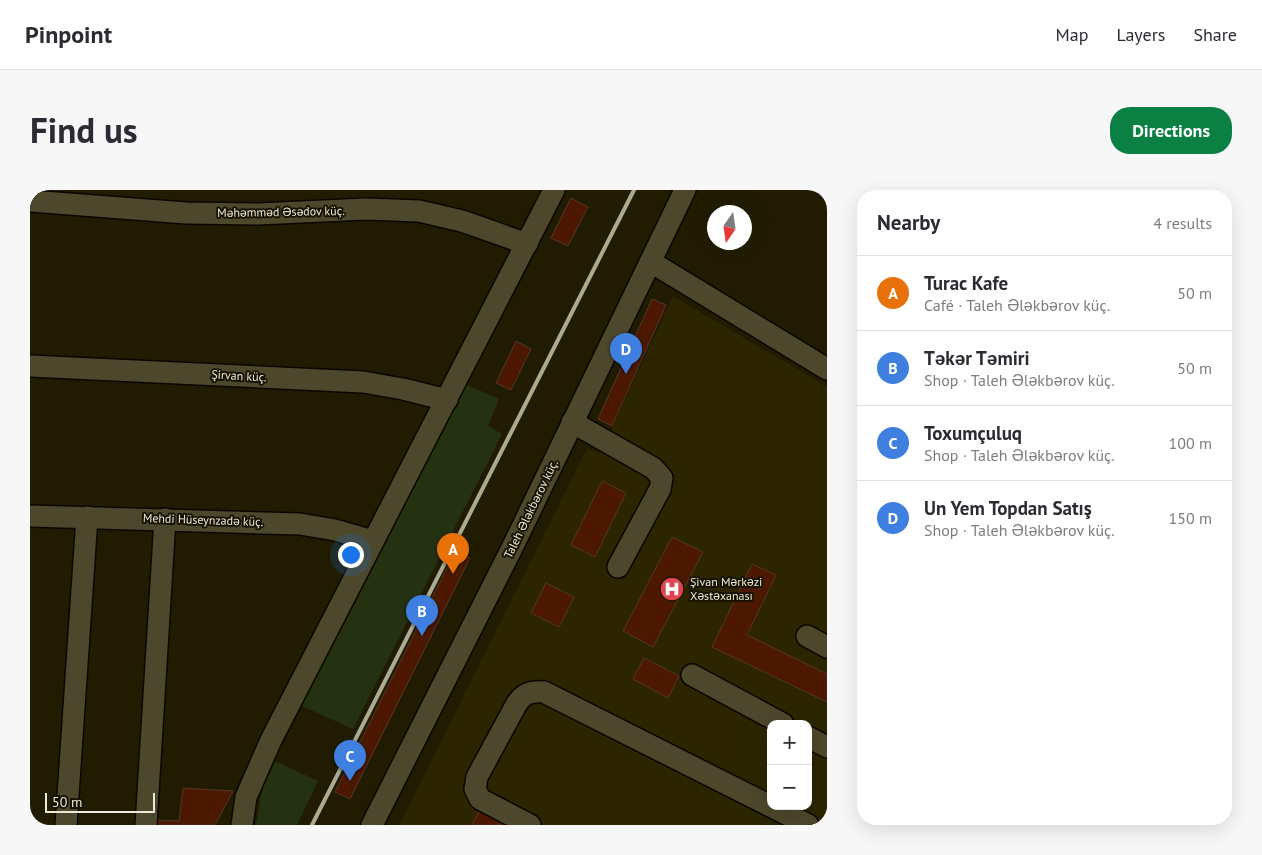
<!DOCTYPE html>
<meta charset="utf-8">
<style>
:root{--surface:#fff;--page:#f7f7f7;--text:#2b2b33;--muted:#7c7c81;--line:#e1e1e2;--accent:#0b8043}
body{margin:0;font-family:"PT Sans",sans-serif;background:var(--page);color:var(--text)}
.controls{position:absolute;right:15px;bottom:15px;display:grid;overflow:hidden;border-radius:10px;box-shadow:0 5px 20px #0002}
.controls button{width:45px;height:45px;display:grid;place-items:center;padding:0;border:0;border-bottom:1px solid var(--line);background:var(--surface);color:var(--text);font:25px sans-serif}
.compass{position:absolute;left:677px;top:15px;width:45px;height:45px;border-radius:50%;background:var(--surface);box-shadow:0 5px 20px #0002;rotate:193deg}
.scale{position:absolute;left:15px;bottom:12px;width:110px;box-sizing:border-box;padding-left:5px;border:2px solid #edeada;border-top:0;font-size:14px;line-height:18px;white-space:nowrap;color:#edeada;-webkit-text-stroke:4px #181200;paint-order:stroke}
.you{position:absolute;left:320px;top:364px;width:18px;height:18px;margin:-12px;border:4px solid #fff;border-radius:50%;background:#1a73e8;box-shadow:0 0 0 8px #1a73e833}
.badge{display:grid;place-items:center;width:32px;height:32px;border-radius:50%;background:var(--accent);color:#fff;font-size:16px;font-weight:700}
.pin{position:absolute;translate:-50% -41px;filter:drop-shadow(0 1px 2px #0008)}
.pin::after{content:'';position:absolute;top:26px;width:18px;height:15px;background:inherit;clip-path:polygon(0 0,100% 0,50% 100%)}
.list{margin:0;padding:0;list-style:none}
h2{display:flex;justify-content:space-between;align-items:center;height:65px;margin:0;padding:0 20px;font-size:21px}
h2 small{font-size:16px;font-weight:400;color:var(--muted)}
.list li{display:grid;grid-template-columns:32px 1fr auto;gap:15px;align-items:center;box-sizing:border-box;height:75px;padding:0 20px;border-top:1px solid var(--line)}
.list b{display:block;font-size:19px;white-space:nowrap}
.list p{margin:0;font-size:16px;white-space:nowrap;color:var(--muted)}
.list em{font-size:16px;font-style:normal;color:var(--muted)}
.map{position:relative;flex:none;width:797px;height:635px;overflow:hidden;border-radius:20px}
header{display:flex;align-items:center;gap:30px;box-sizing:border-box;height:70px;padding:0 25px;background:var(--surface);border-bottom:1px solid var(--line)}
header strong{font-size:24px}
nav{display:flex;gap:28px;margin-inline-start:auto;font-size:18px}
.intro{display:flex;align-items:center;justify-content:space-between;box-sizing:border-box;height:120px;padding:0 30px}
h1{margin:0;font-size:35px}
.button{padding:12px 22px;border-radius:20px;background:var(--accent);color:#fff;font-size:18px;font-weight:700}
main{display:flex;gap:30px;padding:0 30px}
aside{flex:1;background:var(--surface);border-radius:20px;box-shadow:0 5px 20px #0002}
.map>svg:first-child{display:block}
</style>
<header>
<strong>Pinpoint</strong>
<nav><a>Map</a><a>Layers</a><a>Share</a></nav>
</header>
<div class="intro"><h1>Find us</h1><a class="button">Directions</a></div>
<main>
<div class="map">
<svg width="797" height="635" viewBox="0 0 797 635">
<rect width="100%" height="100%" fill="#211c01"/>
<path fill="#2c2500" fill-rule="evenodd" d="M643,106l154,91v438h-428l188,-377 13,6zM741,534h37v82h-37z"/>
<g fill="#243212">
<path d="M435,194l34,15 -11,27 14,8 -149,295 -53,-24z"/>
<path d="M245,571l43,20 -21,44h-41l7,-40z"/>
</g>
<g fill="#4c1900" stroke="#52372b">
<path d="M541,8l17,9 -20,39 -17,-8z"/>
<path d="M622,109l14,6 -54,121 -14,-7z"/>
<path d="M486,151l15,8 -20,41 -15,-7z"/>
<path d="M572,291l24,12 -31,64 -24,-12z"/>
<path d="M642,347l31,15 -50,95 -30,-16z"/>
<path d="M426,360l14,8 -120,241 -15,-7z"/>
<path d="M722,374l24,11 -29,60 80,39v28l-115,-55z"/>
<path d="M516,393l28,14 -15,30 -28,-14z"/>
<path d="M614,468l35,18 -11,22 -35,-19z"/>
<path d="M153,598l50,3 -18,34h-61v-5l25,1z"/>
<path d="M452,616l36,19h-46z"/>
</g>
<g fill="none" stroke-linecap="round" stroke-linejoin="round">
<g stroke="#0b0600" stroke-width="24">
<g id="minor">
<path d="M0,11l156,12 72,1 108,-5 53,2 43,10 65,23"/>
<path d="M621,72l176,107"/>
<path d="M0,176l333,16 40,7 44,11"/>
<path d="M542,232l81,46 9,10 -2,11 -42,78"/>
<path d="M0,326l270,8 35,6 38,11"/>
<path d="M777,446l20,11"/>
<path d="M662,485l91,49"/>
<path d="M778,547l19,10"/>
<path d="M36,635l21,-308"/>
<path d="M116,635l19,-306"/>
<path d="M212,635l4,-28 25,-57 283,-550"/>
<path d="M342,635l141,-279 172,-356"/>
<path d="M500,635l-50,-26 -5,-10 2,-12 39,-72c7,-12 15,-14 28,-13l264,133"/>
</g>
</g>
<use href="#minor" stroke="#4d472b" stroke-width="21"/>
<path stroke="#aca995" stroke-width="4" d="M282,635l322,-635"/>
</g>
<defs>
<g id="hospital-disc" transform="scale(1.25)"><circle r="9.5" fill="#e0444e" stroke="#181200"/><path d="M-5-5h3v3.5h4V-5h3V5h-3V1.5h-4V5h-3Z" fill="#fff"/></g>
</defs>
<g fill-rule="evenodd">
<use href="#hospital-disc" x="642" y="399"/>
</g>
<g text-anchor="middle" stroke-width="4" stroke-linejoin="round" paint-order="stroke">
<g font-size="12" fill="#edeada" stroke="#181200">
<text transform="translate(251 22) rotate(-1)" y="4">Məhəmməd Əsədov küç.</text>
<text transform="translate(209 186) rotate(3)" y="4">Şirvan küç.</text>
<text transform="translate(501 319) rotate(-64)" y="4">Taleh Ələkbərov küç.</text>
<text transform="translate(173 330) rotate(2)" y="4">Mehdi Hüseynzadə küç.</text>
</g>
<g font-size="12" fill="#edeada" stroke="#181200" text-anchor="start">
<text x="660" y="396">Şivan Mərkəzi<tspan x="660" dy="14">Xəstəxanası</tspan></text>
</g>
</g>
</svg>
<div class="controls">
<button>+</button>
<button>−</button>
</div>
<svg class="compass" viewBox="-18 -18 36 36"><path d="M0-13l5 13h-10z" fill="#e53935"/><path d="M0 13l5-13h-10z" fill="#7c7c81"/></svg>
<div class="scale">50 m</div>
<div class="you"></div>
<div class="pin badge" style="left:423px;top:384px;background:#e8710a">A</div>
<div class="pin badge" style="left:392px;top:446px;background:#3f7fe0">B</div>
<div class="pin badge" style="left:320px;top:591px;background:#3f7fe0">C</div>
<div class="pin badge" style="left:596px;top:184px;background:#3f7fe0">D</div>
</div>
<aside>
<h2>Nearby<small>4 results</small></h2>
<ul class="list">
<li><span class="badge" style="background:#e8710a">A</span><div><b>Turac Kafe</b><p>Café · Taleh Ələkbərov küç.</p></div><em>50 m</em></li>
<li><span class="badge" style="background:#3f7fe0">B</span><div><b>Təkər Təmiri</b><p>Shop · Taleh Ələkbərov küç.</p></div><em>50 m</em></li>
<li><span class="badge" style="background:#3f7fe0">C</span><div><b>Toxumçuluq</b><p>Shop · Taleh Ələkbərov küç.</p></div><em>100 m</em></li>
<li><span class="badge" style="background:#3f7fe0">D</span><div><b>Un Yem Topdan Satış</b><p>Shop · Taleh Ələkbərov küç.</p></div><em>150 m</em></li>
</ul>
</aside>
</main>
